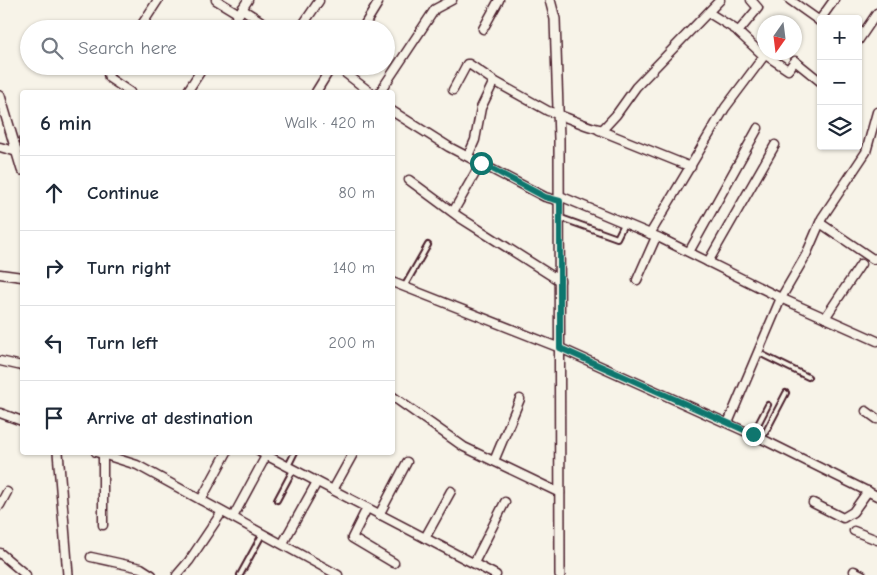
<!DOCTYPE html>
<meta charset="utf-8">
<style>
:root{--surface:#fff;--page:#f2f2f3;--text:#1f2937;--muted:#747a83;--line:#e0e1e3}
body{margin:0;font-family:"Comic Neue",sans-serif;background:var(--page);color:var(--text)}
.controls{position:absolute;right:15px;top:15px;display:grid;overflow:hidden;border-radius:5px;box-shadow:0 1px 4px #0004}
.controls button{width:45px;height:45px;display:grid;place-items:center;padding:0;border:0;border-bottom:1px solid var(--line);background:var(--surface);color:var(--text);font:25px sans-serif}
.compass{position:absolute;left:757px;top:15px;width:45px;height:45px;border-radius:50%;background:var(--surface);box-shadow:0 1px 4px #0004;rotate:194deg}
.stop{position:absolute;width:15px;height:15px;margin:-11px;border:4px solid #0f766e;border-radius:50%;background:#fff}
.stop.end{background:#0f766e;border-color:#fff;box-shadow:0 1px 5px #0008}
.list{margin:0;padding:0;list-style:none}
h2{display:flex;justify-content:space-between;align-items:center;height:65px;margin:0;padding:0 20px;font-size:21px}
h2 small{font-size:16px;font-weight:400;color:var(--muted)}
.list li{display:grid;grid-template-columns:32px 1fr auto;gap:15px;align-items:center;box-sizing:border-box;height:75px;padding:0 20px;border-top:1px solid var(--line)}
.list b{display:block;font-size:19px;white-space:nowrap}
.list em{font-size:16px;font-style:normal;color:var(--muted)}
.icon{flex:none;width:28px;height:28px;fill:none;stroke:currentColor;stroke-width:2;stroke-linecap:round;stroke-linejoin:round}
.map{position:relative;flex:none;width:877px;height:575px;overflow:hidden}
.search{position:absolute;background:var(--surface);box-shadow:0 1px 4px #0004;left:20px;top:20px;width:375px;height:55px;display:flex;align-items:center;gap:12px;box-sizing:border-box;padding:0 18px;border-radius:28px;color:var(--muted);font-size:19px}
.panel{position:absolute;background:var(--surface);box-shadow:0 1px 4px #0004;left:20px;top:90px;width:375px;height:365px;border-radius:5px}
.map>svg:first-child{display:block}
</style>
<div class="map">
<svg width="877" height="575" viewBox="0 0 877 575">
<rect width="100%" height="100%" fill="#f7f3e8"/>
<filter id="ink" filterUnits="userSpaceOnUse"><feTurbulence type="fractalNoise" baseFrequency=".02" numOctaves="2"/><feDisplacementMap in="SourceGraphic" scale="10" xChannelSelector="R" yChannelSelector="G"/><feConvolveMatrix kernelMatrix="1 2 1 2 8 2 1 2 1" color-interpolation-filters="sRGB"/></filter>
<g filter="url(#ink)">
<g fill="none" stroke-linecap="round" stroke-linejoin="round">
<g stroke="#4a1f2b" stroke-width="8">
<g id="service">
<path d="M561,218l56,20 8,-16"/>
<path d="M404,287l24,-42"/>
<path d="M759,353l49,24"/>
<path d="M753,434l15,-29"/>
<path d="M762,439l24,-46"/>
<path d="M288,466l7,-14"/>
<path d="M277,500l16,-30"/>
<path d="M240,575l23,-42"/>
</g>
</g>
<g stroke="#4a1f2b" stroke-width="11">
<g id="minor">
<path d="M216,0l23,14"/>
<path d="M790,0l31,22"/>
<path d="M242,9l31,20"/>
<path d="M709,13l29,18"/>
<path d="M819,21l15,-21"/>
<path d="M139,29l19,-29"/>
<path d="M229,29l19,-29"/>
<path d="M300,29l19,-28"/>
<path d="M362,29l16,-26"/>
<path d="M483,29l16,-29"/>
<path d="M858,41l19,-28"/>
<path d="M764,54l24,16 7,-9 26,21"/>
<path d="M114,66l-6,8 1,4 21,14"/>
<path d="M336,66l34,26"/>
<path d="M453,90l14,-26h2l25,17 54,30c12,3 47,20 55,18l13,-14 20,-28 84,-87"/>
<path d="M187,92l17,-26"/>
<path d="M316,92l16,-26"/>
<path d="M380,92l55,-83 17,-9"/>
<path d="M392,111l57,36 96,50 15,4"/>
<path d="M599,130l92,37"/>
<path d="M0,147l17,5"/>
<path d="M468,156l7,-16 6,-32 13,-27"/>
<path d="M409,180l50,37 101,64"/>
<path d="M560,196l100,42 125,62 92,41"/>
<path d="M453,212l28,-49"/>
<path d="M820,223l53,36 4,-1"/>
<path d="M650,234l75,-126 39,-52 -26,-24 20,-24 -7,-8"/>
<path d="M689,252l69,-124"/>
<path d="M708,262l67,-117"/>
<path d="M0,274l22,3"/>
<path d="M637,280l19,-43"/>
<path d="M392,282l168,66 202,91 115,57"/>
<path d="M825,318l36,-54"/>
<path d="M0,361l22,5"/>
<path d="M392,396l72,51 96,46"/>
<path d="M866,411l11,8"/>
<path d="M0,413l22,8"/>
<path d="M728,423l53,-125 25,-43 16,-37 44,-66 11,-40"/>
<path d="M96,452l41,13 201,110"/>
<path d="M260,452l236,123"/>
<path d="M494,461l26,-62"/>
<path d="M333,490l21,-38"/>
<path d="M201,500l26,-48"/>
<path d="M813,503l30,15 10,-6 15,-21"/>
<path d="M0,505l7,-13"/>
<path d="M367,508l-15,30 42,25"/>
<path d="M379,515l28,-53"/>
<path d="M233,517l33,-61"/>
<path d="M103,525v-73"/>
<path d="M854,531l23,9"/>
<path d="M425,538l26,-47"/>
<path d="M283,543l34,-61"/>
<path d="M0,553l26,22"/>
<path d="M91,557l50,11 11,7"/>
<path d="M474,563l31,-61"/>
<path d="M854,571l8,4"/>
<path d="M177,575l12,-14 33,-49"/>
</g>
</g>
<g stroke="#4a1f2b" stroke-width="12">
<g id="tertiary">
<path d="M550,0l5,19 4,120 1,436"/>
<path d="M0,96l22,74"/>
<path d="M58,452l10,123"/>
</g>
</g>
<use href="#service" stroke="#f7f3e8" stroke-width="4"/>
<use href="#minor" stroke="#f7f3e8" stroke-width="8"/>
<use href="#tertiary" stroke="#f7f3e8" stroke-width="9"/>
</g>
</g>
<g fill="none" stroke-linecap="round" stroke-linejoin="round" filter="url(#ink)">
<path stroke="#0f766e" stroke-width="6" d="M481,163l64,34 15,4v147l193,86"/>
</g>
</svg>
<div class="controls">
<button>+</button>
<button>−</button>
<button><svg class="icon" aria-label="layers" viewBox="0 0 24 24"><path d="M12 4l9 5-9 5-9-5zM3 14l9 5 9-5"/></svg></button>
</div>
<svg class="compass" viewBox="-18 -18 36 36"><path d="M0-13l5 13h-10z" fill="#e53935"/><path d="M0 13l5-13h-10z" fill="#747a83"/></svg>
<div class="stop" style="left:481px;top:163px"></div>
<div class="stop end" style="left:753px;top:434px"></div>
<div class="search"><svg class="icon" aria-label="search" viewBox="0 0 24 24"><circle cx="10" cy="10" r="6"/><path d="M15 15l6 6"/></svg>Search here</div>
<section class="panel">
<h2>6 min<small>Walk · 420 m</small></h2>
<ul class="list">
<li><svg class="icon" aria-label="ahead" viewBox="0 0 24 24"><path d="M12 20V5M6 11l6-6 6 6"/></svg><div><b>Continue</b></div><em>80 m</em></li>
<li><svg class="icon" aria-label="right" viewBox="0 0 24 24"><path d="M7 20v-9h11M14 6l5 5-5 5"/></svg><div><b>Turn right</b></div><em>140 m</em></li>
<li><svg class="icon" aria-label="left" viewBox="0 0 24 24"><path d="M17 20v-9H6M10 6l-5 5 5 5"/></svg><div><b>Turn left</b></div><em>200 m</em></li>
<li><svg class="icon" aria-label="arrive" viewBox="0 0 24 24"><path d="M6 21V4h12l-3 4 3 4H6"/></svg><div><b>Arrive at destination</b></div></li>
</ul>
</section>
</div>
